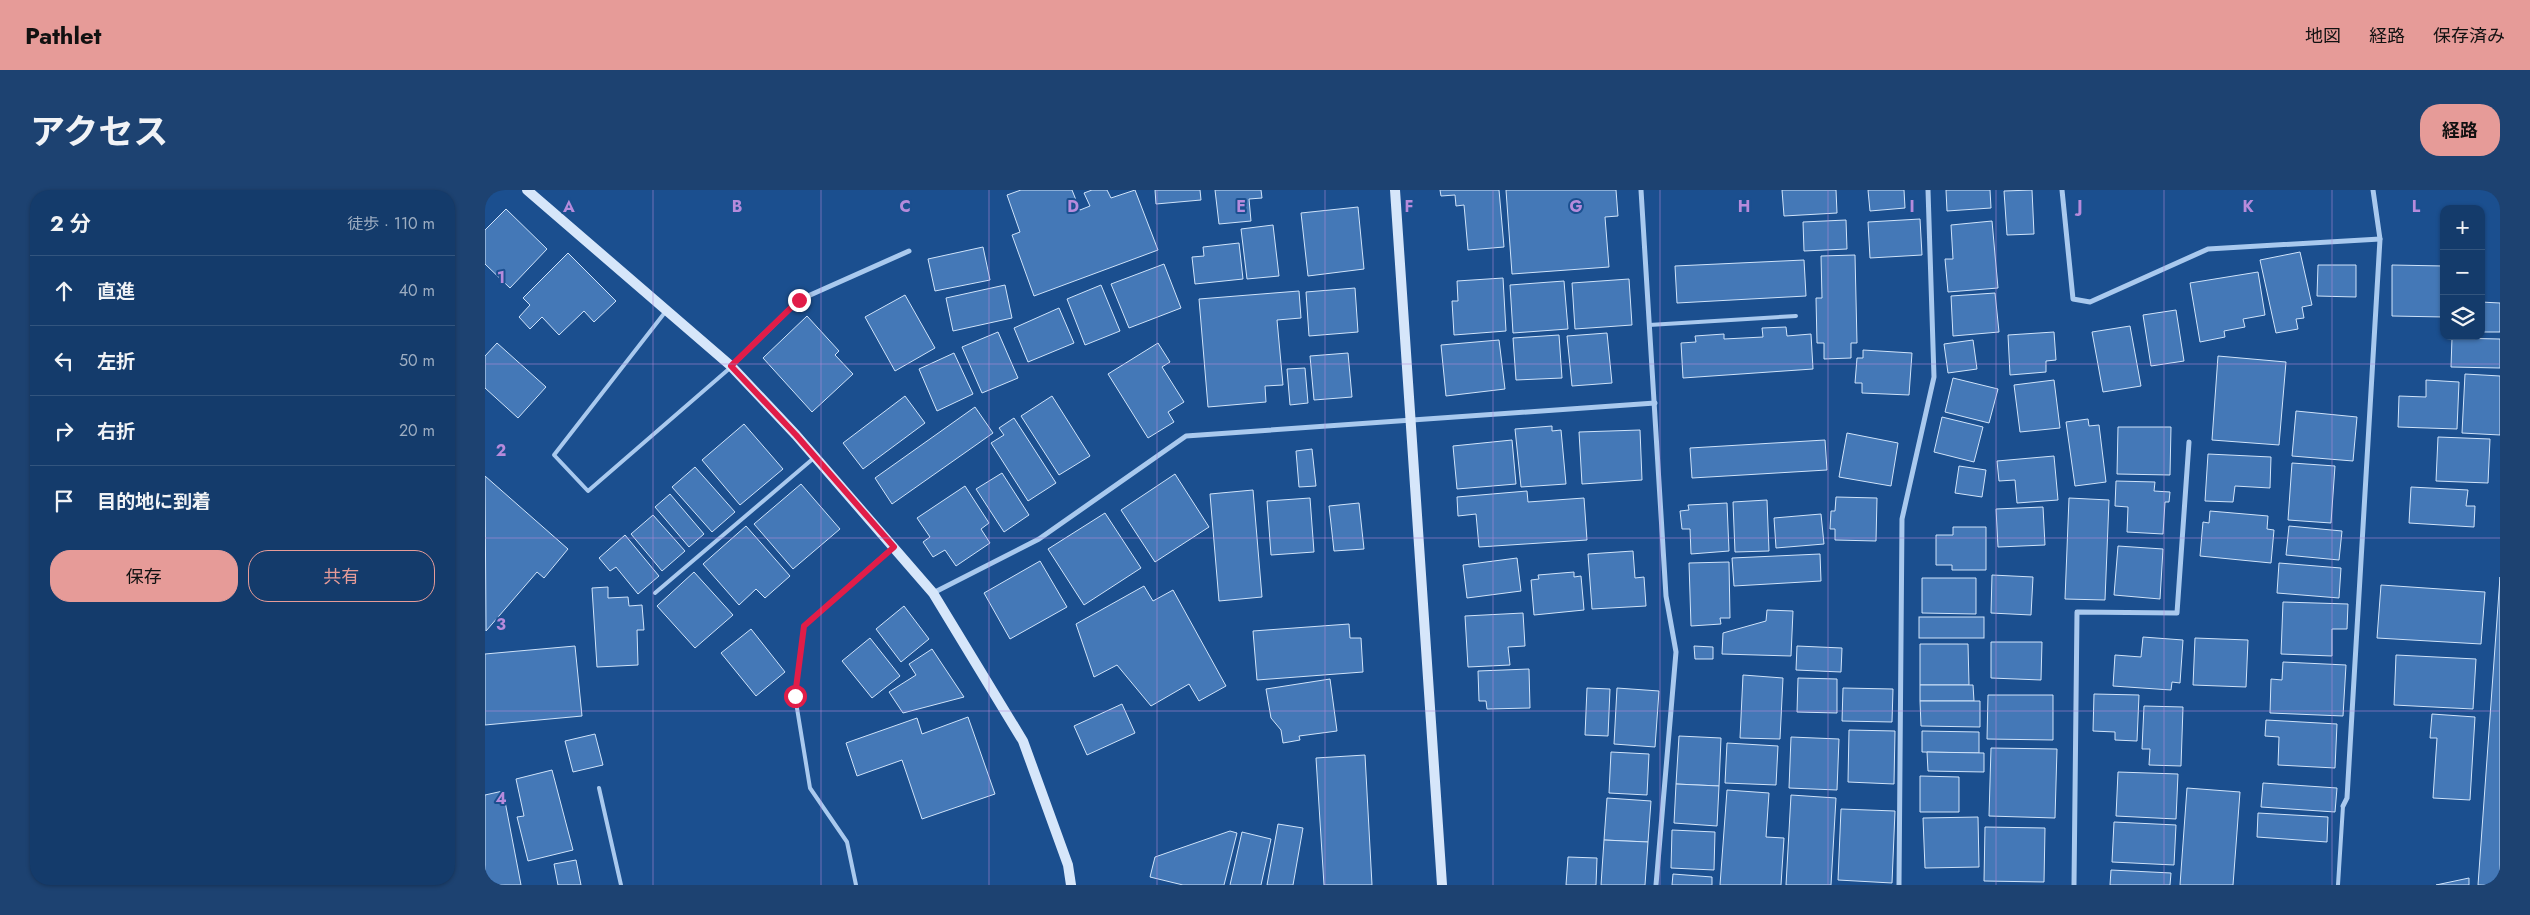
<!DOCTYPE html>
<html lang="ja">
<meta charset="utf-8">
<style>
:root{--surface:#143b6b;--page:#1d4271;--text:#f1f3f6;--muted:#9dadc1;--line:#33557e;--accent:#e69b98}
body{margin:0;font-family:Jost,"Noto Sans JP",sans-serif;background:var(--page);color:var(--text)}
.controls{position:absolute;right:15px;top:15px;display:grid;overflow:hidden;border-radius:10px;box-shadow:0 1px 4px #0004}
.controls button{width:45px;height:45px;display:grid;place-items:center;padding:0;border:0;border-bottom:1px solid var(--line);background:var(--surface);color:var(--text);font:25px sans-serif}
.stop{position:absolute;width:15px;height:15px;margin:-11px;border:4px solid #e11d48;border-radius:50%;background:#fff}
.stop.end{background:#e11d48;border-color:#fff;box-shadow:0 1px 5px #0008}
.list{margin:0;padding:0;list-style:none}
h2{display:flex;justify-content:space-between;align-items:center;height:65px;margin:0;padding:0 20px;font-size:21px}
h2 small{font-size:16px;font-weight:400;color:var(--muted)}
.list li{display:grid;grid-template-columns:32px 1fr auto;gap:15px;align-items:center;box-sizing:border-box;height:70px;padding:0 20px;border-top:1px solid var(--line)}
.list b{display:block;font-size:19px;white-space:nowrap}
.list em{font-size:16px;font-style:normal;color:var(--muted)}
.actions{display:flex;gap:10px;padding:15px 20px}
.actions a{flex:1;padding:11px 0;border:1px solid var(--accent);border-radius:20px;text-align:center;font-size:18px;color:var(--accent)}
.actions .main{background:var(--accent);color:#111}
.icon{flex:none;width:28px;height:28px;fill:none;stroke:currentColor;stroke-width:2;stroke-linecap:round;stroke-linejoin:round}
.map{position:relative;flex:none;width:2015px;height:695px;overflow:hidden;border-radius:20px}
header{display:flex;align-items:center;gap:30px;box-sizing:border-box;height:70px;padding:0 25px;background:var(--accent);color:#111}
header strong{font-size:24px}
nav{display:flex;gap:28px;margin-inline-start:auto;font-size:18px}
.intro{display:flex;align-items:center;justify-content:space-between;box-sizing:border-box;height:120px;padding:0 30px}
h1{margin:0;font-size:35px}
.button{padding:12px 22px;border-radius:20px;background:var(--accent);color:#111;font-size:18px;font-weight:700}
main{display:flex;gap:30px;padding:0 30px}
aside{flex:1;background:var(--surface);border-radius:20px;box-shadow:0 1px 4px #0004}
.map>svg:first-child{display:block}
</style>
<header>
<strong>Pathlet</strong>
<nav><a>地図</a><a>経路</a><a>保存済み</a></nav>
</header>
<div class="intro"><h1>アクセス</h1><a class="button">経路</a></div>
<main>
<aside>
<h2>2 分<small>徒歩 · 110 m</small></h2>
<ul class="list">
<li><svg class="icon" aria-label="ahead" viewBox="0 0 24 24"><path d="M12 20V5M6 11l6-6 6 6"/></svg><div><b>直進</b></div><em>40 m</em></li>
<li><svg class="icon" aria-label="left" viewBox="0 0 24 24"><path d="M17 20v-9H6M10 6l-5 5 5 5"/></svg><div><b>左折</b></div><em>50 m</em></li>
<li><svg class="icon" aria-label="right" viewBox="0 0 24 24"><path d="M7 20v-9h11M14 6l5 5-5 5"/></svg><div><b>右折</b></div><em>20 m</em></li>
<li><svg class="icon" aria-label="arrive" viewBox="0 0 24 24"><path d="M6 21V4h12l-3 4 3 4H6"/></svg><div><b>目的地に到着</b></div></li>
</ul>
<div class="actions"><a class="main">保存</a><a>共有</a></div>
</aside>
<div class="map">
<svg width="2015" height="695" viewBox="0 0 2015 695">
<rect width="100%" height="100%" fill="#1b4f8f"/>
<g fill="#4478b7" stroke="#cfe3fa">
<path d="M536,0h51l8,20 10,-4 -6,-13 8,-3h15l4,8 24,-8 23,60 -124,46 -22,-61 8,-3 -13,-37z"/>
<path d="M670,0h45l1,10 -45,4z"/>
<path d="M730,0h46l1,8 -13,1 2,22 -32,3z"/>
<path d="M955,0h59l5,57 -36,3 -4,-45 -8,1 -1,-11 -14,1z"/>
<path d="M1021,0h110l2,26 -13,1 4,50 -97,7z"/>
<path d="M1297,0h54l1,23 -53,3z"/>
<path d="M1383,0h36l1,18 -35,3z"/>
<path d="M1461,0h44l1,18 -44,3z"/>
<path d="M1547,0l2,44 -27,1 -3,-44z"/>
<path d="M873,17l6,62 -56,7 -7,-63z"/>
<path d="M21,19l41,40 -37,39 -25,-24v-34z"/>
<path d="M1435,29l2,36 -52,3 -2,-36z"/>
<path d="M1361,30l1,29 -43,2 -1,-29z"/>
<path d="M1507,31l6,67 -50,4 -3,-33h8l-2,-34z"/>
<path d="M788,35l6,51 -32,3 -6,-50z"/>
<path d="M754,53l4,36 -48,5 -3,-27 12,-1 -1,-9z"/>
<path d="M498,57l7,33 -55,11 -7,-32z"/>
<path d="M1815,62l12,53 -10,2 2,11 -8,1 2,10 -22,4 -16,-73z"/>
<path d="M83,63l48,48 -22,21 -10,-11 -25,24 -17,-18 -12,12 -11,-12 11,-12 -7,-7z"/>
<path d="M1370,65l2,88h-6v15l-27,1v-16h-7l-1,-45h6l-1,-42z"/>
<path d="M1319,70l2,36 -129,7 -2,-37z"/>
<path d="M679,74l17,44 -52,20 -18,-44z"/>
<path d="M1833,75h38v32l-39,-1z"/>
<path d="M1907,75l52,1v51l-52,-1z"/>
<path d="M1773,82l7,43 -22,4 2,8 -21,4 1,6 -25,5 -10,-59z"/>
<path d="M1018,88l3,53 -52,4 -2,-34h6l-1,-20z"/>
<path d="M1144,89l3,46 -57,4 -3,-46z"/>
<path d="M1079,91l4,48 -55,4 -3,-48z"/>
<path d="M520,95l7,33 -59,13 -7,-33z"/>
<path d="M616,95l19,46 -35,14 -18,-46z"/>
<path d="M870,98l3,44 -49,4 -3,-44z"/>
<path d="M814,101l2,27 -24,2 6,65 -18,1 1,16 -58,5 -9,-108z"/>
<path d="M1510,103l4,39 -46,4 -2,-40z"/>
<path d="M420,105l30,53 -40,23 -30,-54z"/>
<path d="M1996,112l19,1v29h-19z"/>
<path d="M574,118l15,35 -46,19 -14,-34z"/>
<path d="M1691,120l8,51 -33,5 -8,-51z"/>
<path d="M322,126l32,35 -4,4 18,19 -41,38 -49,-54z"/>
<path d="M1645,136l11,60 -38,6 -11,-60z"/>
<path d="M1301,137l1,9 24,-2 2,35 -130,9 -2,-35 15,-1 -1,-6 29,-2v5l39,-2 -1,-9z"/>
<path d="M513,142l20,46 -36,15 -20,-46z"/>
<path d="M1569,142l2,28 -10,1v11l-36,3 -2,-40z"/>
<path d="M1122,143l5,50 -40,3 -5,-50z"/>
<path d="M1074,145l3,43 -46,2 -3,-42z"/>
<path d="M1967,148l48,1v29l-49,-1z"/>
<path d="M1014,150l6,49 -59,7 -5,-51z"/>
<path d="M1488,150l4,29 -29,4 -4,-29z"/>
<path d="M12,153l49,44 -28,31 -33,-30v-32z"/>
<path d="M673,153l12,19 -8,5 22,35 -16,10 6,10 -26,16 -40,-64z"/>
<path d="M1378,160l49,3 -3,42 -47,-2v-10h-7l2,-25h6z"/>
<path d="M469,163l19,41 -36,17 -18,-42z"/>
<path d="M863,163l4,44 -38,3 -4,-44z"/>
<path d="M1733,166l68,6 -7,83 -67,-5z"/>
<path d="M820,178l3,35 -18,2 -3,-36z"/>
<path d="M1980,184l35,2v59l-38,-2z"/>
<path d="M1468,188l45,11 -9,34 -44,-11z"/>
<path d="M1569,190l6,48 -40,4 -6,-47z"/>
<path d="M1941,190l33,2 -2,47 -59,-2 1,-31 27,1z"/>
<path d="M420,206l20,27 -62,46 -20,-26z"/>
<path d="M567,206l38,60 -31,19 -38,-59z"/>
<path d="M490,217l18,26 -101,71 -17,-26z"/>
<path d="M1811,221l61,6 -4,44 -61,-5z"/>
<path d="M1457,227l41,10 -9,35 -40,-10z"/>
<path d="M529,228l42,65 -28,18 -37,-58 13,-8 -5,-7z"/>
<path d="M1603,229l1,7 10,-1 7,57 -31,4 -9,-64z"/>
<path d="M259,234l39,45 -43,36 -38,-45z"/>
<path d="M1067,236v5l9,-1 5,54 -45,3 -6,-58z"/>
<path d="M1633,237h53l-1,48 -53,-1z"/>
<path d="M1155,240l2,50 -60,4 -3,-52z"/>
<path d="M1362,243l51,10 -7,43 -52,-9z"/>
<path d="M1953,247l52,2 -2,44 -52,-2z"/>
<path d="M1027,250l4,44 -59,5 -4,-43z"/>
<path d="M1340,250l2,30 -135,8 -2,-30z"/>
<path d="M827,259l4,37 -17,1 -3,-36z"/>
<path d="M1723,264l63,3 -1,31 -35,-2 -2,16 -28,-1z"/>
<path d="M1569,266l4,44 -41,3 -2,-23 -16,1 -2,-20z"/>
<path d="M1807,273l43,3 -4,57 -43,-3z"/>
<path d="M1474,276l27,4 -4,27 -27,-4z"/>
<path d="M210,277l40,45 -23,20 -40,-45z"/>
<path d="M517,283l27,42 -25,17 -28,-43z"/>
<path d="M690,284l34,53 -54,35 -34,-52z"/>
<path d="M0,286l83,73 -24,29 -7,-6 -51,59z"/>
<path d="M1631,291l39,1 -1,9 16,1 -1,10h-4l-2,32 -36,-2 1,-25 -13,-1z"/>
<path d="M316,294l39,45 -47,40 -39,-45z"/>
<path d="M480,296l24,37 -8,6 9,14 -34,23 -11,-16 -12,7 -10,-15 7,-5 -13,-19z"/>
<path d="M1926,297l57,3 -2,16h9l-1,21 -65,-4z"/>
<path d="M768,300l9,107 -43,4 -9,-107z"/>
<path d="M1042,301l1,11 56,-4 3,42 -108,7 -3,-33 -18,2 -1,-19z"/>
<path d="M185,304l34,40 -15,13 -34,-40z"/>
<path d="M1351,307l41,1 -1,43 -41,-1v-11h-5l1,-18h4z"/>
<path d="M825,308l4,54 -43,3 -4,-54z"/>
<path d="M1584,308l40,2 -4,100 -40,-1z"/>
<path d="M1282,310l2,51 -34,1 -2,-50z"/>
<path d="M874,313l5,46 -30,2 -5,-45z"/>
<path d="M1242,313l2,48 -38,3 -1,-25h-8l-2,-18 9,-1 -1,-5z"/>
<path d="M1558,317l2,38 -47,2 -2,-38z"/>
<path d="M1725,321l58,5 -1,13 7,1 -3,33 -71,-7 3,-34 6,1z"/>
<path d="M620,323l36,55 -57,37 -36,-56z"/>
<path d="M1336,324l3,30 -48,4 -2,-30z"/>
<path d="M168,325l32,36 -23,20 -31,-37z"/>
<path d="M261,336l44,50 -25,22 -9,-9 -17,16 -36,-41z"/>
<path d="M1804,336l53,5 -3,29 -53,-5z"/>
<path d="M1468,337h33v43h-34v-5h-16v-30h17z"/>
<path d="M140,345l34,41 -21,18 -22,-27 -6,4 -11,-13z"/>
<path d="M1633,356l45,3 -3,50 -46,-4z"/>
<path d="M1148,361l2,27 9,-1 2,29 -54,3 -4,-55z"/>
<path d="M1335,364l1,27 -87,5 -2,-28z"/>
<path d="M1032,368l4,33 -54,7 -4,-33z"/>
<path d="M555,371l27,46 -57,32 -26,-46z"/>
<path d="M1244,372l1,56h-10l1,6 -30,2 -2,-63z"/>
<path d="M1794,373l62,5 -2,30 -62,-5z"/>
<path d="M209,382l39,43 -38,33 -38,-42z"/>
<path d="M1089,382v5l7,-1 3,34 -50,5 -3,-35 8,-1 -1,-4z"/>
<path d="M1507,385l41,2 -2,38 -40,-2z"/>
<path d="M2015,387v308h-22z"/>
<path d="M1437,388h54v36l-54,-1z"/>
<path d="M1896,395l104,7 -4,52 -104,-6z"/>
<path d="M659,396l9,15 20,-11 53,96 -27,15 -10,-17 -38,22 -34,-41 -23,12 -18,-53z"/>
<path d="M123,397v11l20,-1 1,9 13,-1 2,25h-7l1,35 -41,2 -5,-79z"/>
<path d="M1798,412l65,2 -1,25h-15v27l-51,-2z"/>
<path d="M419,416l25,33 -28,23 -25,-33z"/>
<path d="M1282,420l26,1 -2,45 -69,-2 1,-21 43,-12z"/>
<path d="M1038,423l2,33 -17,1 2,18 -42,2 -3,-51z"/>
<rect x="1434" y="427" width="65" height="21"/>
<path d="M864,434l1,14h11l2,34 -106,8 -4,-49z"/>
<path d="M266,439l34,43 -29,24 -35,-43z"/>
<path d="M1658,447l40,3 -3,43 -8,-1 -1,8 -58,-4 2,-31 26,2z"/>
<path d="M385,448l30,38 -28,22 -30,-37z"/>
<path d="M1710,448l53,2 -2,47 -53,-2z"/>
<path d="M1506,452h51l-1,38 -50,-2z"/>
<path d="M1435,454h48l1,41h-49z"/>
<path d="M90,456l7,70 -97,9v-71z"/>
<path d="M1209,456l19,1v12h-18z"/>
<path d="M1312,456l45,2 -1,24 -45,-2z"/>
<path d="M447,459l32,48 -61,16 -14,-21 27,-17 -7,-11z"/>
<path d="M1911,465l80,4 -3,50 -79,-4z"/>
<path d="M1798,472l63,3 -3,51 -73,-3 1,-34 11,1z"/>
<path d="M1044,479l1,39 -43,1 -1,-8h-7l-1,-30z"/>
<path d="M1258,485l40,3 -3,61 -40,-1z"/>
<path d="M1313,488l39,1v34l-40,-1z"/>
<path d="M845,489l7,52 -38,5 1,4 -17,3 -2,-13 -10,-12 -5,-29z"/>
<path d="M1435,495h53l1,16h-54z"/>
<path d="M1102,498l23,1 -2,47 -23,-1z"/>
<path d="M1132,498l42,3 -4,56 -41,-3z"/>
<path d="M1358,498l50,1 -1,33 -50,-1z"/>
<path d="M1609,504l45,1 -2,46 -22,-1v-8l-22,-1z"/>
<path d="M1503,505h65v45l-66,-1z"/>
<path d="M1435,511h60v26l-59,-1z"/>
<path d="M637,514l13,29 -48,22 -13,-29z"/>
<path d="M1659,516l39,1 -2,59 -32,-1 1,-16h-8z"/>
<path d="M1947,524l43,3 -5,83 -37,-2 4,-60h-7z"/>
<path d="M483,527l27,77 -73,25 -20,-59 -45,16 -11,-33 71,-25 5,16z"/>
<path d="M1781,530l71,4 -2,44 -57,-3 1,-28 -14,-1z"/>
<path d="M1364,540l46,1 -1,53 -46,-2z"/>
<path d="M1437,541l57,1v21l-57,-1z"/>
<path d="M110,544l8,31 -30,7 -8,-31z"/>
<path d="M1194,546l42,2 -2,48 -43,-2z"/>
<path d="M1306,547l48,2 -2,51 -48,-2z"/>
<path d="M1242,553l51,3 -2,39 -51,-2z"/>
<path d="M1506,558l66,1 -2,69 -66,-2z"/>
<path d="M1126,562l38,2 -2,41 -38,-2z"/>
<path d="M1442,562l57,1v19l-56,-1z"/>
<path d="M880,565l7,130h-48l-8,-127z"/>
<path d="M67,580l21,80 -45,11 -11,-44 7,-1 -8,-37z"/>
<path d="M1633,582l60,2 -2,45 -60,-3z"/>
<path d="M1435,586l39,1v35h-39z"/>
<path d="M1778,593l74,5 -2,24 -74,-5z"/>
<path d="M1191,594l43,2 -2,40 -43,-3z"/>
<path d="M1702,598l53,4 -7,93h-53z"/>
<path d="M1242,600l42,3 -3,44 18,1 -3,47h-61z"/>
<path d="M18,601l18,94h-36v-90z"/>
<path d="M1306,605l45,3 -5,87h-45z"/>
<path d="M1122,608l44,3 -3,41 -44,-2z"/>
<path d="M1356,619l54,2 -3,72 -54,-3z"/>
<path d="M1773,623l70,4 -1,25 -70,-5z"/>
<path d="M1493,627l1,50 -54,1 -2,-50z"/>
<path d="M1629,632l62,3 -2,40 -62,-3z"/>
<path d="M793,634l25,4 -10,57h-26z"/>
<path d="M1500,637l60,1 -1,54 -60,-1z"/>
<path d="M1187,640l43,2 -1,38 -43,-2z"/>
<path d="M745,641l7,2 -13,52h-41l-33,-8 5,-20z"/>
<path d="M757,642l29,7 -10,46h-31z"/>
<path d="M1119,650l44,2 -3,43h-44z"/>
<path d="M1083,667l29,1 -1,27h-30z"/>
<path d="M91,670l5,25h-23l-4,-21z"/>
<path d="M1626,680l60,3 -1,12h-60z"/>
<path d="M1188,684l39,3v8h-40z"/>
<path d="M1984,688v7h-33z"/>
</g>
<g fill="none" stroke-linecap="round" stroke-linejoin="round">
<g stroke="#a9c9ee" stroke-width="4">
<path d="M181,121l-112,144 34,36 142,-123"/>
<path d="M1164,135l147,-9"/>
<path d="M170,403l160,-136"/>
<path d="M114,598l22,97"/>
<path d="M371,695l-9,-43 -37,-54 -15,-92 9,-70 88,-78"/>
<path d="M1853,695l5,-79"/>
</g>
<g stroke="#a9c9ee" stroke-width="5">
<path d="M1156,0l25,406 10,56 -20,233"/>
<path d="M1577,0l11,109 17,3 118,-53 172,-10"/>
<path d="M246,176l68,-66 110,-49"/>
<path d="M448,403l106,-54 147,-103 469,-33"/>
<path d="M1858,616l4,-8 33,-559 -7,-49"/>
<path d="M1414,695l3,-366 32,-142 -6,-187"/>
<path d="M1589,695l3,-273 100,1 12,-171"/>
</g>
<g stroke="#d6e6fa" stroke-width="10">
<path d="M42,0l204,176 65,69 137,158 90,148 45,124 3,20"/>
<path d="M910,0l47,695"/>
</g>
</g>
<g fill="none" stroke-linecap="round" stroke-linejoin="round">
<path stroke="#e11d48" stroke-width="6" d="M310,506l9,-70 90,-79 -98,-112 -65,-69 68,-66"/>
</g>
<path fill="none" stroke="#b68bdc" stroke-width="1" stroke-opacity="0.55" d="M168,0v695M336,0v695M504,0v695M672,0v695M840,0v695M1008,0v695M1175,0v695M1343,0v695M1511,0v695M1679,0v695M1847,0v695M0,174h2015M0,348h2015M0,521h2015"/>
<g font-size="16" text-anchor="middle" font-weight="bold" fill="#b68bdc" stroke="#1b4f8f" stroke-width="4" stroke-linejoin="round" paint-order="stroke">
<text x="84" y="22">A</text>
<text x="252" y="22">B</text>
<text x="420" y="22">C</text>
<text x="588" y="22">D</text>
<text x="756" y="22">E</text>
<text x="924" y="22">F</text>
<text x="1091" y="22">G</text>
<text x="1259" y="22">H</text>
<text x="1427" y="22">I</text>
<text x="1595" y="22">J</text>
<text x="1763" y="22">K</text>
<text x="1931" y="22">L</text>
<text x="16" y="93">1</text>
<text x="16" y="266">2</text>
<text x="16" y="440">3</text>
<text x="16" y="614">4</text>
</g>
</svg>
<div class="controls">
<button>+</button>
<button>−</button>
<button><svg class="icon" aria-label="layers" viewBox="0 0 24 24"><path d="M12 4l9 5-9 5-9-5zM3 14l9 5 9-5"/></svg></button>
</div>
<div class="stop" style="left:310px;top:506px"></div>
<div class="stop end" style="left:314px;top:110px"></div>
</div>
</main>
